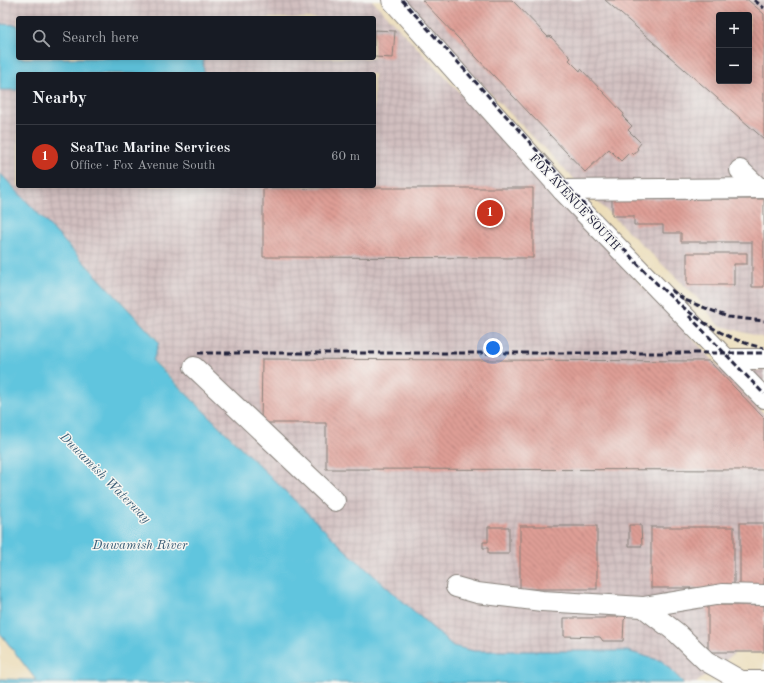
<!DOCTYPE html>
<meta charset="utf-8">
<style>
:root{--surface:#171b24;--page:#20242c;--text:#f1f3f6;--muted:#9ea1a6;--line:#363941;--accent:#c8321e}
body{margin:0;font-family:"Old Standard TT",serif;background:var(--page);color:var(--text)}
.controls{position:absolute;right:12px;top:12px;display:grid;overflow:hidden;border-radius:4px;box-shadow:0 2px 10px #0003}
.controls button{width:36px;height:36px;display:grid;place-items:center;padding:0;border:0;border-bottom:1px solid var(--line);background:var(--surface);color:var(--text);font:20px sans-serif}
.you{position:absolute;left:493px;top:348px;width:14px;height:14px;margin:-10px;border:3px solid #fff;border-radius:50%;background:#1a73e8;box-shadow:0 0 0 6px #1a73e833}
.badge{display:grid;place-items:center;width:26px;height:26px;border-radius:50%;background:var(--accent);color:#fff;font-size:13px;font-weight:700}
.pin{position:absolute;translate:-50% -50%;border:2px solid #fff;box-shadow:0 1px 4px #0006}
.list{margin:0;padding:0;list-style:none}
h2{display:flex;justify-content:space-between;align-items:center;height:52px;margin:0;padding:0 16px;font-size:17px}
h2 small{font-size:13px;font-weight:400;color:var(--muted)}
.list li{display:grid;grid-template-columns:26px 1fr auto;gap:12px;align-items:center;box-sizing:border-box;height:64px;padding:0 16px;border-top:1px solid var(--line)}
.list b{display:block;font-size:15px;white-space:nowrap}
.list p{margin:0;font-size:13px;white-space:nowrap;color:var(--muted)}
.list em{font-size:13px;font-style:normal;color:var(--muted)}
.icon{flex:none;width:22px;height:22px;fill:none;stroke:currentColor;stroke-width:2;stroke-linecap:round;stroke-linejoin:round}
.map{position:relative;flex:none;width:764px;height:683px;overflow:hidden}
.search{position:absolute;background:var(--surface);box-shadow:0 2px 10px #0003;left:16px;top:16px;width:360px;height:44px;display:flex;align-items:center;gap:10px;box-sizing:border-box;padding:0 14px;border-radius:4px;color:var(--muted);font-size:15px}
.panel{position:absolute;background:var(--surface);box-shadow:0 2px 10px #0003;left:16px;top:72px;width:360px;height:116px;border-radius:4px}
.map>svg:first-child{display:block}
</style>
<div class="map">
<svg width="764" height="683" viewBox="0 0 764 683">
<defs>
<pattern id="industrial-grid" width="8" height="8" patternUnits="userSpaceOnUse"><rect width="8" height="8" fill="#d1bfbf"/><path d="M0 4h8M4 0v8" fill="none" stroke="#b3a4a5"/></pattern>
<pattern id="building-back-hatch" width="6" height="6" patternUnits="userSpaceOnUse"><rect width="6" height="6" fill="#de9e95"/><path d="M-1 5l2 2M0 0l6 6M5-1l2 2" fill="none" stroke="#b4807b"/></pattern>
</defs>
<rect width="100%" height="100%" fill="#f6f6f2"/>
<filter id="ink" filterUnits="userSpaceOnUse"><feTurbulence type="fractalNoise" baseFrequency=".025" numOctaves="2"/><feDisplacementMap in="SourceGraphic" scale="8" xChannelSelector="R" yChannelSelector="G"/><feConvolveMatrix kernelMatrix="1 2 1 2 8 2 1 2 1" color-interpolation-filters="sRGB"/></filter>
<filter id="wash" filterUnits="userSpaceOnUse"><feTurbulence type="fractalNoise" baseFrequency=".012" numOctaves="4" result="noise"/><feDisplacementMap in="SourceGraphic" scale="16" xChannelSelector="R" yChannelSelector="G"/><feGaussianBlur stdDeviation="0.9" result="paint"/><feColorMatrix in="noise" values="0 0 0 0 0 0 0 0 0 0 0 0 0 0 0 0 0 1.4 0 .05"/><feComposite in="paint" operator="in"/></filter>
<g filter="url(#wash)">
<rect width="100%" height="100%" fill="#ecddb9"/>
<g fill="url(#industrial-grid)" fill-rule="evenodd">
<path d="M0,0h372l392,414v239h-29l-39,30h-11l-23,-22 -188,-10 -21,-5 -110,-98 -190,-188 6,-19 -159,-168v-83h18v96h356v-112h-170l-1,-16h171v-40h-356v7l-18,-1z"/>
<path d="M399,0h365v338l-46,-13 -20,-26 -123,-119zM719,15h30v66h-30z"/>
<path d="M748,370h16v15z"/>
</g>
<g fill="#61c5de" stroke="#42748c">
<path d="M0,24l18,1v33h185l1,16h-186v16h-18z"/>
<path d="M0,173l159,169 -6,19 190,187 110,98 21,5h153l35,10 22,22h-684v-4l36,1 -36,-47z"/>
</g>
<g id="blocks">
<g fill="url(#building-back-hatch)" fill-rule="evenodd">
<path d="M422,0h90l36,37 2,-1 21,22 -2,2 11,11 1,-2 43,45 -1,3 9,9 -4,4 13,13 -4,5 1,1 -5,6 -3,-3 -9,9 -12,-12 -24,23z"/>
<path d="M605,0h143l16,14v125zM719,15h30v66h-30z"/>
<path d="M374,30l21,1 -2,27 -19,-1z"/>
<path d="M263,188h270v70l-270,-1z"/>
<path d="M612,199h152v88h-12v-45h-71v-9h-18v-8h-29v-9h-22z"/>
<path d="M687,253h60v11h-13v21h-47z"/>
<path d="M262,359l447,2 55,57v52l-438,-1v-46h-65z"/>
<rect x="740" y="523" width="24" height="68"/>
<path d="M629,525h12l1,21h-13z"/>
<rect x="520" y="526" width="77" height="63"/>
<path d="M488,527h21v27h-21v-6h-5v-6h5z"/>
<rect x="651" y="527" width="83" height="61"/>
<rect x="708" y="605" width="56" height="47"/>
<path d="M622,613l4,5 -2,2 -1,21h-20l-3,-4 -36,-1v-18h41v-1h13z"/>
</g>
</g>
</g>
<g filter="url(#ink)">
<use href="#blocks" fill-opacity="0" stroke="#87807a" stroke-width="1"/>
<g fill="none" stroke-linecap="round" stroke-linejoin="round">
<g stroke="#87807a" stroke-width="22">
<g id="minor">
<path d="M392,0l170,190 202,208"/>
<path d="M740,170l19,18"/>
<path d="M562,190l202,-2"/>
<path d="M727,359h37"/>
<path d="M194,367l141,134"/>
<path d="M456,587l21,6 65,8 101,6 34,26 29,28 35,20h23"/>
<path d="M643,607l79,-13 42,1"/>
</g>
</g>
<use href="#minor" stroke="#fff" stroke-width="20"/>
<g stroke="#22223b" stroke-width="3" stroke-dasharray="6 3" stroke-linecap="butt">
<path d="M402,0l148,165c20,24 41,48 62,71 42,46 88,99 152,112"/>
<path d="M754,0l10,8"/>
<path d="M671,290l14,10 43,17 36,4"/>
<path d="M689,316l75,78"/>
<path d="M198,353h566"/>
</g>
</g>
</g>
<g text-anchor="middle" stroke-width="3" stroke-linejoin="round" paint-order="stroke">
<g font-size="12" fill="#22223b" stroke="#f6f6f2">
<text transform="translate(575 202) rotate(47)" y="4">FOX AVENUE SOUTH</text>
</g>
<g font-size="13" font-style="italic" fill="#385b74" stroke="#f6f6f2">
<text transform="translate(106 477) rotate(45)" y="5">Duwamish Waterway</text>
<text x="140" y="549">Duwamish River</text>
</g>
</g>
</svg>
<div class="controls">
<button>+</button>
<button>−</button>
</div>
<div class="you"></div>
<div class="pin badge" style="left:490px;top:213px">1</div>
<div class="search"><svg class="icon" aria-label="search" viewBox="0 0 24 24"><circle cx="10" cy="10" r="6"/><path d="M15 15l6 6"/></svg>Search here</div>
<section class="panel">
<h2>Nearby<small></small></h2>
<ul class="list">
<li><span class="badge">1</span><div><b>SeaTac Marine Services</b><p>Office · Fox Avenue South</p></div><em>60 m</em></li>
</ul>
</section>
</div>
